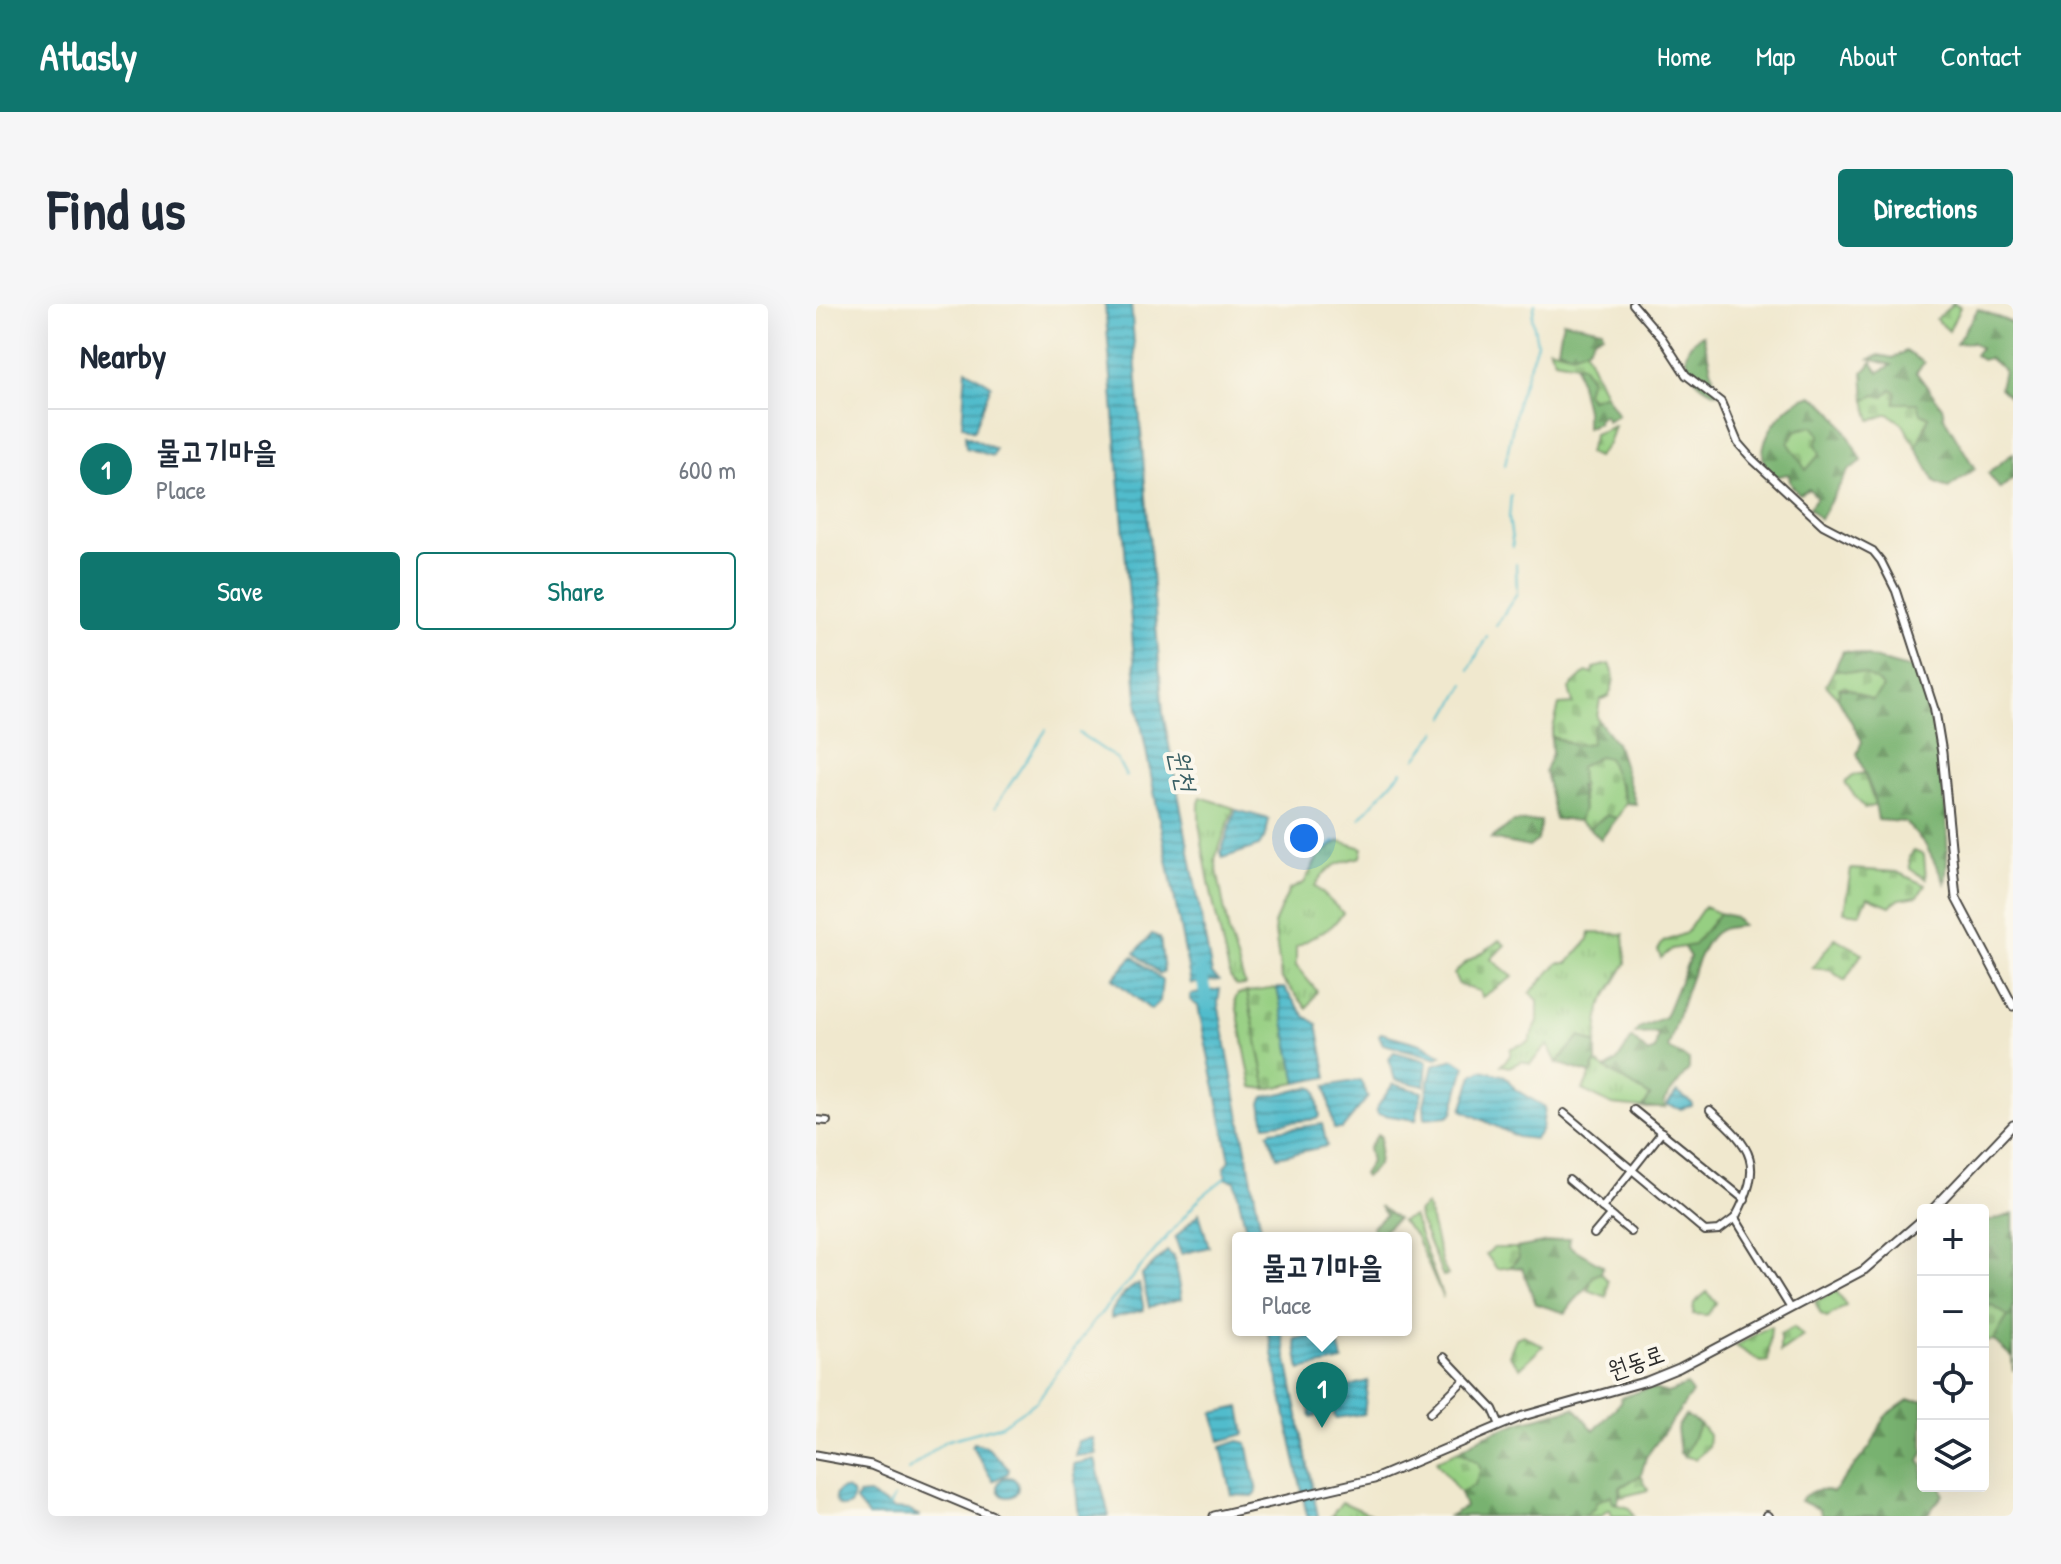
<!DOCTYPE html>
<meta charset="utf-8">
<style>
:root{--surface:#fff;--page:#f6f6f7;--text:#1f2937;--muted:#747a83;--line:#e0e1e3;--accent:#0f766e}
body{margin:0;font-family:"Patrick Hand","Poor Story",sans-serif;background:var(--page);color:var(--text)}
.controls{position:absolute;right:24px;bottom:24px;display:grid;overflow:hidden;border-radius:8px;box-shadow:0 8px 32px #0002}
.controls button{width:72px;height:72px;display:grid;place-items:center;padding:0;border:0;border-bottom:2px solid var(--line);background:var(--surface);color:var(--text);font:40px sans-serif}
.you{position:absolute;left:488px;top:534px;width:28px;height:28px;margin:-20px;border:6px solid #fff;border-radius:50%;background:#1a73e8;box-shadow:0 0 0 12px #1a73e833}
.badge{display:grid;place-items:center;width:52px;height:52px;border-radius:50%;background:var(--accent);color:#fff;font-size:26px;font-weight:700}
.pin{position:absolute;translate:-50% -66px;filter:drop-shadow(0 2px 4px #0008)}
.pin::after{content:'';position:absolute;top:42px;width:28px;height:24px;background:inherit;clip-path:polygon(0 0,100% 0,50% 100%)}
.popup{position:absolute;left:416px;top:928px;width:180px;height:104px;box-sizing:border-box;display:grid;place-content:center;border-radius:8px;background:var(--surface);filter:drop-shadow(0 2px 6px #0005);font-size:26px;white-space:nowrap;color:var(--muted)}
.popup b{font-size:30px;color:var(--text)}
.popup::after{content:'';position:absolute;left:50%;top:100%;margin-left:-16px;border:16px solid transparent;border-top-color:var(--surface)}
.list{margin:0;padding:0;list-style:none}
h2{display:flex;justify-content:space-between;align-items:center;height:104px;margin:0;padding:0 32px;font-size:34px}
h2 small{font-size:26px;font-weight:400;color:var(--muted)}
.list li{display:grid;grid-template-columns:52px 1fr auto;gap:24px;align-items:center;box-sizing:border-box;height:120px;padding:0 32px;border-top:2px solid var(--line)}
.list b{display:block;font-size:30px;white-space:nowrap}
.list p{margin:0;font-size:26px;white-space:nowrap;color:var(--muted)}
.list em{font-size:26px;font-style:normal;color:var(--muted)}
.actions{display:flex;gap:16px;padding:24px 32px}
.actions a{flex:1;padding:18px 0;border:2px solid var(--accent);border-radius:8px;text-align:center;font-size:28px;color:var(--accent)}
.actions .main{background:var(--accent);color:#fff}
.icon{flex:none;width:44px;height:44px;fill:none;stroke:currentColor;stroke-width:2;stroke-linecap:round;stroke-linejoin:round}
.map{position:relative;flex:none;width:1197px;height:1212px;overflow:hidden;border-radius:8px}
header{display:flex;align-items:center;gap:48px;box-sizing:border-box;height:112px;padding:0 40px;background:var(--accent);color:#fff}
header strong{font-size:38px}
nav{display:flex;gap:44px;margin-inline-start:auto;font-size:28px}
.intro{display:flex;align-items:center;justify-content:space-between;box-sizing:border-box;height:192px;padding:0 48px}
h1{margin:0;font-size:56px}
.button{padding:20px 36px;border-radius:8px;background:var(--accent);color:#fff;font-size:28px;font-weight:700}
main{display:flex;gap:48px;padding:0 48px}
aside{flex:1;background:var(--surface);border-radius:8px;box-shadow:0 8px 32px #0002}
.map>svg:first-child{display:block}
</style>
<header>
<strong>Atlasly</strong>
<nav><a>Home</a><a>Map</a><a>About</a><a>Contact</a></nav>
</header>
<div class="intro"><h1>Find us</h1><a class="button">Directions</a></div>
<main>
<aside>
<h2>Nearby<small></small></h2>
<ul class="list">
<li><span class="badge">1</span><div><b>물고기마을</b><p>Place</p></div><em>600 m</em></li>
</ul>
<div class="actions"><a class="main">Save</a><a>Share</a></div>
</aside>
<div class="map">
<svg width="1197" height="1212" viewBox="0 0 1197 1212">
<defs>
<pattern id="grass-tufts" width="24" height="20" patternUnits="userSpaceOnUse" patternTransform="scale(2)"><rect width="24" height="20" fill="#96cf82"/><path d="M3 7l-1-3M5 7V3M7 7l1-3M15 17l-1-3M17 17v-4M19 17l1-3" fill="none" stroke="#81b270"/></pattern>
<pattern id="forest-firs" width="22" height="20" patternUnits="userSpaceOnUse" patternTransform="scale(2)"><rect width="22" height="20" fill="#78b270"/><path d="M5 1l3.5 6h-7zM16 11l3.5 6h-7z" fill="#63915c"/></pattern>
<pattern id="cemetery-stones" width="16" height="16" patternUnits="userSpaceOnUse" patternTransform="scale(2)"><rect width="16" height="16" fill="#96cf82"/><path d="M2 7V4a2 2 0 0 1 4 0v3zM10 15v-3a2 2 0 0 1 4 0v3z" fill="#81b270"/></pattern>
<pattern id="water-rules" width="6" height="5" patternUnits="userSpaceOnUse" patternTransform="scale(2)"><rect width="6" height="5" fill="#51bccc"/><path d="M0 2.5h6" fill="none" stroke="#4399a6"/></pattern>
</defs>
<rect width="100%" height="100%" fill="#fbf7ec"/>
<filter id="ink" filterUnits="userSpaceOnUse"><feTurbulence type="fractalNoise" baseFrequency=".0125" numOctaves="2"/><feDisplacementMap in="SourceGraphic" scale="16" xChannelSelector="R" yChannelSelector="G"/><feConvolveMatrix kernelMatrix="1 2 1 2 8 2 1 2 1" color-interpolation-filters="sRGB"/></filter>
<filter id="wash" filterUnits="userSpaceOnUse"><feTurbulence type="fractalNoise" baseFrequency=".006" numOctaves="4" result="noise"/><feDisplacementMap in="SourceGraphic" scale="32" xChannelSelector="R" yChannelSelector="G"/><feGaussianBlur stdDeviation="1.8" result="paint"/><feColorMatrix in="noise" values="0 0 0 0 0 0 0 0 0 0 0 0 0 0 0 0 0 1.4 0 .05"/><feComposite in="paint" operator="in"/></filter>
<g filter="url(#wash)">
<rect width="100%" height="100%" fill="#f0e8ce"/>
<g fill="url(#grass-tufts)" stroke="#607d56" stroke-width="2">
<path d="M385,493l33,11 -19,51 14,74 16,52 -8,1 -7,-9c-6,-28 -40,-164 -29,-180z"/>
<path d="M523,537l24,7 -2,9c-22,5 -35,9 -46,29l28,27 -11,13 -36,21v19l21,25 -10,17 -26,-30 -7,-54 15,-34 15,-7 14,-26z"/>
<path d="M774,629l34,1 2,29 -26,44 -4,37 -16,-8 -23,27 -9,-18 -18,19 -8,-3 -13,6 -8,-2 9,-9 1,-8 18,-6 9,-21v-21l-8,-7 28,-30h10l21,-24z"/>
<path d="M431,688l20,97 -15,-2 -17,-88 3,-5z"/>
<path d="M780,759l54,33 -7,12 -31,-3 -29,-15z"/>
<path d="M611,901l15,59 6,11 -5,1 -24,-57 -1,-7z"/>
<path d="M597,912l30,82 -28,-63 -14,-14z"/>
<path d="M526,1198l30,13v1h-41z"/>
</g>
<g fill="url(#forest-firs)" stroke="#526e4e" stroke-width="2">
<path d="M1162,5l34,14 -1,75 -11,-10 4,-18 -15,-12 -7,2 -7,-5 5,-7 -8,-6 -16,2z"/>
<path d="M747,17l39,8 1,5 -8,3 -7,11 -15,7 -15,-7z"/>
<path d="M887,31l14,58c-26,-8 -47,-43 -14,-58z"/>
<path d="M1090,47l18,12 -8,9 26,35 3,12 30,50 -27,19 -12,-5 -20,-36 13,-30 -54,-22 -10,5 -2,-28 9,-10 7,10 13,-7 -22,-6 9,-4 14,3z"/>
<path d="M766,61l8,13 -3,15 3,6 15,-5 13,21 -11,6 -3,-6 -7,5 1,3 -12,5v-18l-10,-44z"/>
<path d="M995,92c25,10 39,42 51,65l-14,10 -28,48 -11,-11 8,-11 -8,-8 -10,5 -7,-8 -4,-12 -13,3 -10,-8c0,-5 -3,-13 -2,-19 3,-22 27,-51 48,-54z"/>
<path d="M1197,149v25l-13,11 -12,-16z"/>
<path d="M1027,347c26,2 48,16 74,18 18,59 37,152 28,214l-20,-39 -20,-22 -27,-2 -5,-26 -16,-40 5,-13 -24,-43 1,-10 18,2 15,10 -38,-30z"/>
<path d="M783,417l17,22 20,61 -10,-1 -6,-20 -41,3 4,23 -4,12 -24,-2 -10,-49 7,-16 -1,-18 23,9z"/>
<path d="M791,511l10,3 -16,21 -12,-11z"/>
<path d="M725,517l-3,19 -9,7 -38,-8 22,-17z"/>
<path d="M903,609l16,4 7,9c-11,1 -22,1 -30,10 -17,17 -35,86 -44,112l21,12v9l-25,32 1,7h-22l7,-12 -44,-27 11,-8 15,-23 16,15 7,-3 3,-17 -23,1 4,-6 26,-11 25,-60 -7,-11 26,-19z"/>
<path d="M764,732l16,8v19l-5,11 -34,-11z"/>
<path d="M562,830l3,3 -3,28 -13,12 -2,-3 8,-12 -3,-13z"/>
<path d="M563,902l18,13 -21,18 -4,-10 14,-12z"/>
<path d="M1197,910v157l-1,-14 -19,-17 2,-8 -4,-27 -8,6v-54l6,-4 -6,-30z"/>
<path d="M754,934l-1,8 34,20 -2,7 -8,3c-6,17 -20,22 -27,37l-30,-9 -14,-36 -12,-1 9,-9 -3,-10z"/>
<path d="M871,1081l5,8 -46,64 -5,18 -21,12 -2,15 -23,6 -12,8h-134l16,-9 -5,-14 15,-9 3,-22 -20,-11 25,-15 38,-14 54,-14 19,23 27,-29 -1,-4 29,-10 19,5z"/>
<path d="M1092,1096h15v53l-4,8 4,5v20h18l2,9 -17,21h-104l-3,-7 -19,-8c10,-11 19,-14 33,-9l38,-46 14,-30z"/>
<path d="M869,1111l15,9 -16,32 -4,-3 -3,-25z"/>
</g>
<g fill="url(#cemetery-stones)" stroke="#607d56" stroke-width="2">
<path d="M1137,0l7,3 -11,24 -13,-12z"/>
<path d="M733,44l24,6 12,-5 20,45 -14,5 -5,-6 4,-15 -8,-13 -27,-5z"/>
<path d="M1076,85l4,3 -1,11h22l4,10 8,4 -13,30 -13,-23 -14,-10 -18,6 -6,-20 10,-5 9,2z"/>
<path d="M798,122l-6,18 -11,13 -9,-4 6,-19z"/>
<path d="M997,122l7,9 -4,9 4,10 -14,16 -18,-28 9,-12z"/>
<path d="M794,360c6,12 4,19 -1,32l-9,4 -3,17 2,4 -6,7 -2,15 -17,2 -23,-9 8,-31 14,-1 -4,-16 17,-16 7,2 1,-6z"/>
<path d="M1018,366c18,2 38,2 49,18l-11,12 -28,-14 -5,2 -1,10 -12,-13z"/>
<path d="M783,452l9,2 18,45 -9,15 -10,-3 -18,13 -10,-7 4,-12 -3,-42z"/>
<path d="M1048,469l11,32 -10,4 -20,-26 9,-8z"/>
<path d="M1098,547l10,4 2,24 -16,-10 -1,-12z"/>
<path d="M1035,565l46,3 28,13 -7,11 -18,3 -10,7 -22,-9 -8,17 -16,-2z"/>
<path d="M888,603l15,6 -25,32 -22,4 -11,9 -3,-8 5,-8 23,-9z"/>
<path d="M1019,634l27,15 -17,28 -15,-11 -18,-2z"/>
<path d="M683,636l6,5 -14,14 22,18 -31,20 -3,-6 -20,-6 -5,-11c11,-15 32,-21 45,-34z"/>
<path d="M461,684l20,95 -30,6 -20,-97z"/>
<path d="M678,944h22l3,9 -9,10 -13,2 -11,-15z"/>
<path d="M785,969l7,8 -1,16 -19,-7 5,-14z"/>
<path d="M1020,986l10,16 -19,11 -6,-3 -6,-12z"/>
<path d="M891,988l9,11 -9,12 -14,-1 1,-11z"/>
<path d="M1175,1001l17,11 -15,24 -10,3v-32z"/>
<path d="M952,1023h3l-3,34 -7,1 -25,-16z"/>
<path d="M978,1023l9,9 -23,16v-18z"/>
<path d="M707,1031l20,11 -23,22 -11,-13 7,-17z"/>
<path d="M884,1120l9,11 -1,13 -13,11 -11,-3z"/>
<path d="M642,1147l20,11 3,7 -6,15 -15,9 -24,-32z"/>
<path d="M825,1171l7,15 -27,7 -1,-9z"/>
<path d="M795,1191l2,8 17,5 4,8h-22l-2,-7 -10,7h-17l12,-8 1,-6z"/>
</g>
<g fill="url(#water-rules)" stroke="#3e747c" stroke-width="2">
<path d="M289,0h26l32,409 49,261 7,6 -28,4 -53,-276z"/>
<path d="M150,65l25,16 -17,46 -12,-6z"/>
<path d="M149,131l30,14 -2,7 -27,-8z"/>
<path d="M420,506l33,9 -3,16 -7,11 -36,12 -2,-6z"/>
<path d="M336,630l8,4 4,33 -4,3 -25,-21z"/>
<path d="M317,652l29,24 -2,21 -9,9 -38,-31z"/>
<path d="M461,684h7l21,28 12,8 10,53 -30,6z"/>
<path d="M404,685l-2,14 45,235h-15l-13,-57 -8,-2 -3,-10 6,-9 -32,-154 -8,-6v-5z"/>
<path d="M565,729l43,12 17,10 -4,3 -54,-14 -4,-8z"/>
<path d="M578,748l33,9 -2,25 -30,-6 -6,-22z"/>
<path d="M638,755l11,7 -12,46 -5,4 -23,2 -1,-13 9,-40z"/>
<path d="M666,766l23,6 11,14 29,17 -3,22 -7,10 -17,-2 -56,-27 11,-35z"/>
<path d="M544,776l8,17 -26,32h-8l-8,-43z"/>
<path d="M577,780l29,8 -6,28 -38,-6 -2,-5z"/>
<path d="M496,783l4,3 4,26 -3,3 -52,6 -4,-22 3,-6z"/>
<path d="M861,788l15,11v3l-12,3 -13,-4z"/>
<path d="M506,820l5,22 -50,11 -9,-24 3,-2z"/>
<path d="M383,909l10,34 -28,7 -6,-16z"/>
<path d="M351,947l7,6 7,42 -32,8 -7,-32z"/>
<path d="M323,980l5,26 -33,8c-2,-10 18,-31 28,-34z"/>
<path d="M452,1026h13l37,186h-11z"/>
<path d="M518,1026l9,31 -43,9 -5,-31z"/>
<path d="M552,1077l-4,33 -29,4 -5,-26z"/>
<path d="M510,1089l4,20 -19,4 -4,-21z"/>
<path d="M424,1103l5,27 -25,7 -7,-28z"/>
<path d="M277,1134l3,16 -21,2 3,-15z"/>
<path d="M422,1137l9,2 10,49 -4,4 -21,-1 -11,-48z"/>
<path d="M158,1139l12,3 23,23 -1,4 -15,8 -21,-35z"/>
<path d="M279,1155l14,57h-30l-6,-52z"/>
<circle cx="192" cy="1183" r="10"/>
<circle cx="28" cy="1194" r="9"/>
<path d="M53,1190l24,15 15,1 12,6h-52l-12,-15 3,-6z"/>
</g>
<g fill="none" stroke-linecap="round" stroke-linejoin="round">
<g stroke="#51bccc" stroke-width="2">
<path d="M689,161l13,-65 19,-57 -5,-26 3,-13"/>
<path d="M695,191l-2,23 4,29"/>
<path d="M680,322l21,-33 -1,-29"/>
<path d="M653,366l18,-34"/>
<path d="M629,414l20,-34"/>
<path d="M263,429l38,26 9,17"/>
<path d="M600,455l21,-28"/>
<path d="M179,503l51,-77"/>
<path d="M544,514l42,-47"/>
<path d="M506,548l13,-11"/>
<path d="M92,1166l37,-29 55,-15 37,-25 54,-76 110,-128 25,-20"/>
<path d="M73,1203l5,-10"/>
</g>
<path stroke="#51bccc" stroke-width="12" d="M384,663l8,41"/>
</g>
</g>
<g filter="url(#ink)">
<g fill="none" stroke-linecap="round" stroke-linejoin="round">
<g stroke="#494743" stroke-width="10">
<g id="minor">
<path d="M817,0l29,34 24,37 35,27 17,41 14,16 71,66 50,26 8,10 15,30 39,120"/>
<path d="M818,806l111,90"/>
<path d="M894,806c43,38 54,54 25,108l55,89"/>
<path d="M748,809l141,118 14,-1 16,-12"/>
<path d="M0,816l11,1"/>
<path d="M753,876l62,52"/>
<path d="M786,904l60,-76"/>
<path d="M778,930l16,-19"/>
<path d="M628,1053l49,52 7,16"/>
<path d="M614,1109l35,-34"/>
<path d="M951,1211l2,1"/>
</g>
</g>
<g stroke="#494743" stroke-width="11">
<g id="tertiary">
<path d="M1119,407l7,42 14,145 57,108"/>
<path d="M1116,906l81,-85"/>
<path d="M0,1151l55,10 122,51"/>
<path d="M398,1212l160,-37 149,-63 124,-35 32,-13 185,-98 59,-51"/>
</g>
</g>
<use href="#minor" stroke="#fff" stroke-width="6"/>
<use href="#tertiary" stroke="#fff" stroke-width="7"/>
</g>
</g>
<g text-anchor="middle" stroke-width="8" stroke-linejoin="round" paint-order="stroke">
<g font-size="24" fill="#2b2b2b" stroke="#fbf7ec">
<text transform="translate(820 1058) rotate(-19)" y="8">원동로</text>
</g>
<g font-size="26" font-style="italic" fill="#385e63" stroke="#fbf7ec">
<text transform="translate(367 466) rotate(78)" y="9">원천</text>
</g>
</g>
</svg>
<div class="controls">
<button>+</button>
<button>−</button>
<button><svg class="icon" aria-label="locate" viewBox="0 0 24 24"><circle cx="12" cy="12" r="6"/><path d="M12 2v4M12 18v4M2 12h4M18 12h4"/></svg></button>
<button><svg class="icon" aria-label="layers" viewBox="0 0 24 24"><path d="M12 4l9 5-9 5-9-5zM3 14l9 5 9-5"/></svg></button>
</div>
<div class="you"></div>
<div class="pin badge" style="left:506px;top:1124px">1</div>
<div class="popup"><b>물고기마을</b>Place</div>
</div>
</main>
